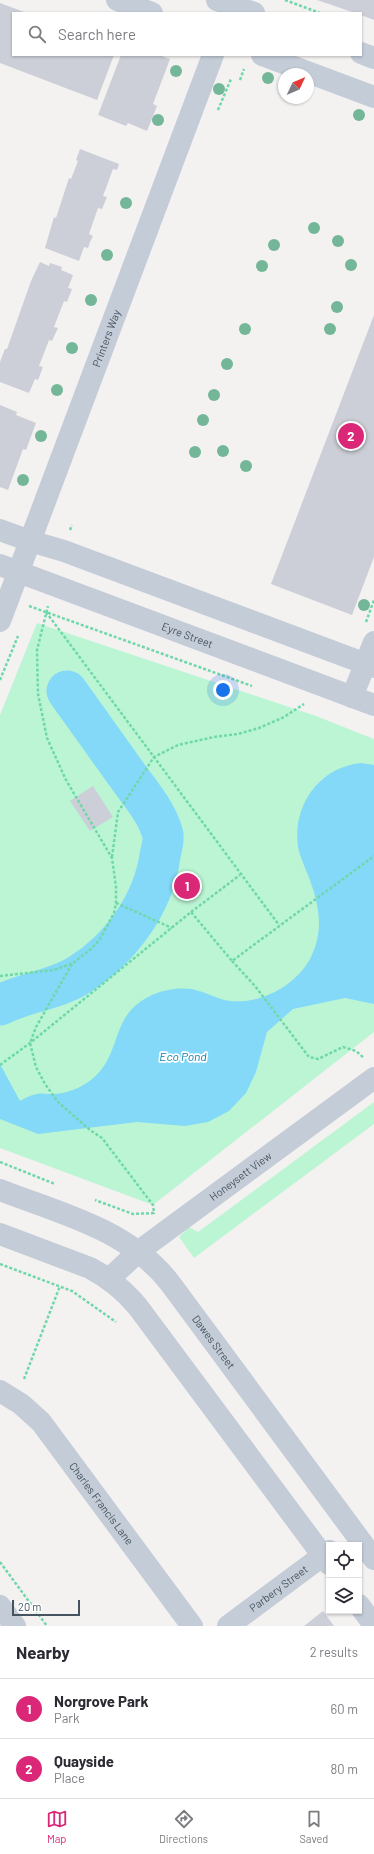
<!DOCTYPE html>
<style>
:root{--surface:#fff;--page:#f7f7f7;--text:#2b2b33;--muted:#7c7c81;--line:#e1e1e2;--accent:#db2777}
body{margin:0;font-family:Barlow,sans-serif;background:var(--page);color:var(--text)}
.controls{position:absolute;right:12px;bottom:12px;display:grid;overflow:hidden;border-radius:0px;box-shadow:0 1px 3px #0004}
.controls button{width:36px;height:36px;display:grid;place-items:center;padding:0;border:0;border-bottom:1px solid var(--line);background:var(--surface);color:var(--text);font:20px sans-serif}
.compass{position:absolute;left:278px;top:68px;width:36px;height:36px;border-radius:50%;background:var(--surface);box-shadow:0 1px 3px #0004;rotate:46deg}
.scale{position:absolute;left:12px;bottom:10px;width:68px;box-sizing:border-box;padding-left:4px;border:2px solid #465361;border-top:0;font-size:11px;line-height:14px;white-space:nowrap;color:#465361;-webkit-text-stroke:3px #fff;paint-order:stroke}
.you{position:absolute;left:223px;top:690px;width:14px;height:14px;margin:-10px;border:3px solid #fff;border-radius:50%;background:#1a73e8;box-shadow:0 0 0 6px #1a73e833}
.badge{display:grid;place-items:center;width:26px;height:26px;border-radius:50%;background:var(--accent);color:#fff;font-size:13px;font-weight:700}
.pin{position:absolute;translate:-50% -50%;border:2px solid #fff;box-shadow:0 1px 4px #0006}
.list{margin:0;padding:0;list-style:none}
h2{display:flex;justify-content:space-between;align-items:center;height:52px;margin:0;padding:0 16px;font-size:17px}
h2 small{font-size:13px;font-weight:400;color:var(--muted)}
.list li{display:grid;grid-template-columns:26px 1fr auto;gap:12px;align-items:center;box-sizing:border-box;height:60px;padding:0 16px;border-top:1px solid var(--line)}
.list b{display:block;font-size:15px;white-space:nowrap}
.list p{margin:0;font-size:13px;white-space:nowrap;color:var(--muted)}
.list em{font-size:13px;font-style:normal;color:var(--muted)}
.icon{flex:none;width:22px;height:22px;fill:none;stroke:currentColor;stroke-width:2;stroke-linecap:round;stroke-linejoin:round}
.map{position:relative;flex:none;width:374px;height:1626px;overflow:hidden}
.search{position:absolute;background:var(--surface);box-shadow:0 1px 3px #0004;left:12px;right:12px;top:12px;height:44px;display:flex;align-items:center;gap:10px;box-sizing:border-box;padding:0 14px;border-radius:0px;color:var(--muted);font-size:15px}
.sheet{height:172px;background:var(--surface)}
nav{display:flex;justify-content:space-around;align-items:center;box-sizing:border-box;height:56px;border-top:1px solid var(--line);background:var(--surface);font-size:11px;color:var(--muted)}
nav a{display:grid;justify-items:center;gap:2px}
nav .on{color:var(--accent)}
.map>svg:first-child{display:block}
</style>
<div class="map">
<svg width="374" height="1626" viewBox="0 0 374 1626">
<rect width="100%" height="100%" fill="#f4f1f1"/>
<g fill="#bbf5d4">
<path d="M37,623l279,93 58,23v293l-221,173 -153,-57v-433z"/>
<path d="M374,1102v22l-180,134 -15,-21 10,-10 9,5z"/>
</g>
<path fill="#83d9f7" d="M361,763l13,2v239l-29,-6 -52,11 -26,23 -11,40 -10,21 -17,18 -21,11 -23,4 -48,-4 -99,12 -38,-15v-55l20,37c5,-3 11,-6 17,-7 4,-1 8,0 12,0 14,1 30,-5 42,-14 33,-26 17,-65 61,-85 13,-6 34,-9 47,-4 11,3 21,9 32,10 30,3 64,-15 79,-42 15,-29 9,-55 -2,-84 -4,-9 -8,-19 -10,-28 -6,-41 21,-80 63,-84z"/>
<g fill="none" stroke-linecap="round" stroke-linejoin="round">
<path stroke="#83d9f7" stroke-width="41" d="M0,1005c26,-13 55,-15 79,-30 41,-26 74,-70 81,-119 1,-6 4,-15 3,-21 -6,-23 -23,-42 -36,-60 -20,-28 -40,-56 -60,-84"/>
</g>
<g fill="#cccfd7">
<path d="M317,0h57v20l-13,-5v-2h-6z"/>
<path d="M0,3l27,10h-14v42h101l-17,45 -97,-37z"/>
<path d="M121,55h38l11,4 -17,45 4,2 -10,25 -19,-8 -2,3 -28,-11z"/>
<path d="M80,149l39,15 -2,6 -4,-1 -10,27 4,1 -5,12 -4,-1 -9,26 4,2 -3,6 -2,6 -4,-1 -5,14 -34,-13 9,-31 2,1 13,-40 2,1 7,-18 -2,-1z"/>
<path d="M40,262l9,4 1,-3 12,4 -1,3 12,5 -5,13 4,1 -5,13 -3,-1 -10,26 4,1 -6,13 -3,-1 -10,26 4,1 -5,13 -3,-1 -6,14 -29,-11v-20l5,-13h2l24,-68z"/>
<path d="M374,315v242l-22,58 -81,-31z"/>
<path d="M0,405l17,7 -1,3 20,8 -10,27 -3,-1 -15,41 -8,-3z"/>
<path d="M93,786l20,31 -23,14 -20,-30z"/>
<path d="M323,1611l11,15h-30z"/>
</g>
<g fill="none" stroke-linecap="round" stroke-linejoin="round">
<g stroke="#6fd8a9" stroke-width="2.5" stroke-dasharray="3 2" stroke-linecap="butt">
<path d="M285,0l35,13"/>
<path d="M240,80l4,-11"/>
<path d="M218,110l13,-31"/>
<path d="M70,530l2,-5"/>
<path d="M29,606l223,80"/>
<path d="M46,612l233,313"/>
<path d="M366,622l8,-22"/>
<path d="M0,680l18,-44"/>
<path d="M112,857l6,-45 36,-55 24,-12 36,-8 24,-3 21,-6 25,-11 20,-13"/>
<path d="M116,903l56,25"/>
<path d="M191,912l49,-37"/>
<path d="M232,961l23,25 54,71 9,2 25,-12 13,4 8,7"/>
<path d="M72,964l-36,63 -6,16 6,24 9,17 13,18 32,28 12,8 51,67 1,8 -21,1 -38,-14"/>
<path d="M0,976l54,-6 19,-7 18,-14 9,-10 14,-26 2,-10v-16l-4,-29 -46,-78 -19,-42 -9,-44 -1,-44 11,-44"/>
<path d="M0,1065l30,-22 161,-131 41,49 142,-105"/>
<path d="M0,1162l55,22"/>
<path d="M0,1264l72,27 44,31"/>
<path d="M24,1379l36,-93"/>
<path d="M0,1562l47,64"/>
</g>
<g stroke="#c3ccd7" stroke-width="22">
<path d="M117,0l35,13"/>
<path d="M217,0l37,13"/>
<path d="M361,53l13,5"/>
<path d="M262,55l112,42"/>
<path d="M0,530l30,11 34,10 310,116"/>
<path id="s1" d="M0,565l374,140"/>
<path id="s2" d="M0,621l213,-566"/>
<path d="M352,697l22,-55"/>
<path id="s3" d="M0,1190c61,24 128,39 170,93l204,276"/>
<path d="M0,1234l90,34c19,10 34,22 48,39l191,257"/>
<path id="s4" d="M109,1279l30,-28 235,-173"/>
<path id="s5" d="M0,1391l21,13 20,18 151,204"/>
<path d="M359,1605l15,20"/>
<path d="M0,1606l15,20"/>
<path id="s6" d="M228,1626l101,-75"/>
</g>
</g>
<g fill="#74b798">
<circle cx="176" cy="71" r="6"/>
<circle cx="268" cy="78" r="6"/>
<circle cx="219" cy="89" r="6"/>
<circle cx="359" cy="115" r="6"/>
<circle cx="158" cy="120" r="6"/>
<circle cx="126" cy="203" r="6"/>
<circle cx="314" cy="228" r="6"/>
<circle cx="338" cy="241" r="6"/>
<circle cx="274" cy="245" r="6"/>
<circle cx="107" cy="255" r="6"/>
<circle cx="351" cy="265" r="6"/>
<circle cx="262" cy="266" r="6"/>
<circle cx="91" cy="300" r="6"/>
<circle cx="337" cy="307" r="6"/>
<circle cx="245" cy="329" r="6"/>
<circle cx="330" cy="329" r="6"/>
<circle cx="72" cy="348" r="6"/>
<circle cx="227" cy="364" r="6"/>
<circle cx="57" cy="390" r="6"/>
<circle cx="214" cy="395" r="6"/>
<circle cx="203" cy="420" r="6"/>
<circle cx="41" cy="436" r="6"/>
<circle cx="223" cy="451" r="6"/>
<circle cx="195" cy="452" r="6"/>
<circle cx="246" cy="466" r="6"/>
<circle cx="23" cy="480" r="6"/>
<circle cx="364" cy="605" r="6"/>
</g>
<g text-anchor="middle" stroke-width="3.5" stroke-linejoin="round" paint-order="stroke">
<g font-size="11" fill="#465361" stroke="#fff">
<text dy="4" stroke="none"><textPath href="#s2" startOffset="302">Printers Way</textPath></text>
<text dy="4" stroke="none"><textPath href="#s1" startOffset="200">Eyre Street</textPath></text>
<text dy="4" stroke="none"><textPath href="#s4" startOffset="167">Honeysett View</textPath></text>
<text dy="4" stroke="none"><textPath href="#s3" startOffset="270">Dawes Street</textPath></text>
<text dy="4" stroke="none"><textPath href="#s5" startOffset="153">Charles Francis Lane</textPath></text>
<text dy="4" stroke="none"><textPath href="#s6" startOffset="63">Parbery Street</textPath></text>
</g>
<g font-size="12" font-style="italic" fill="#027ea9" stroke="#fff">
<text x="183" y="1061">Eco Pond</text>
</g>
</g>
</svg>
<div class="controls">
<button><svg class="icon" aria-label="locate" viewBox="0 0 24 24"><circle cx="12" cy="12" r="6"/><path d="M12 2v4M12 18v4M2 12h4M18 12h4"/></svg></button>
<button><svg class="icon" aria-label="layers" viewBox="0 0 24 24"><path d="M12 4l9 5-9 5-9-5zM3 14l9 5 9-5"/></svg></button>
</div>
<svg class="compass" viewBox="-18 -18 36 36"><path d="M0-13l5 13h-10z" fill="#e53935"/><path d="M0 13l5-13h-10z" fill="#7c7c81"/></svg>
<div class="scale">20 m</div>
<div class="you"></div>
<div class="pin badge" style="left:187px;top:886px">1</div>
<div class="pin badge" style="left:351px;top:436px">2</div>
<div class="search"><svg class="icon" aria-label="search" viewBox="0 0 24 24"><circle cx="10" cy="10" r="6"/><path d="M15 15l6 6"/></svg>Search here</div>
</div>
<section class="sheet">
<h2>Nearby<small>2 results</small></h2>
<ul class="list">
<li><span class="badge">1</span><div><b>Norgrove Park</b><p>Park</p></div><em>60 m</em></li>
<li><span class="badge">2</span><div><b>Quayside</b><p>Place</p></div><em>80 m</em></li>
</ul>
</section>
<nav>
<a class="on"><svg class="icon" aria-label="map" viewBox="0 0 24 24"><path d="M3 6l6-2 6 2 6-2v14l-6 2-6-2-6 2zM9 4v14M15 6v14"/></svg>Map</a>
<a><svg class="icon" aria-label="directions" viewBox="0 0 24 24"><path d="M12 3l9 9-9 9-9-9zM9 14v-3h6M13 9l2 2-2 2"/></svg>Directions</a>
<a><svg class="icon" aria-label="saved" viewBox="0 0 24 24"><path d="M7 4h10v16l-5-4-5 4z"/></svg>Saved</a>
</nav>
